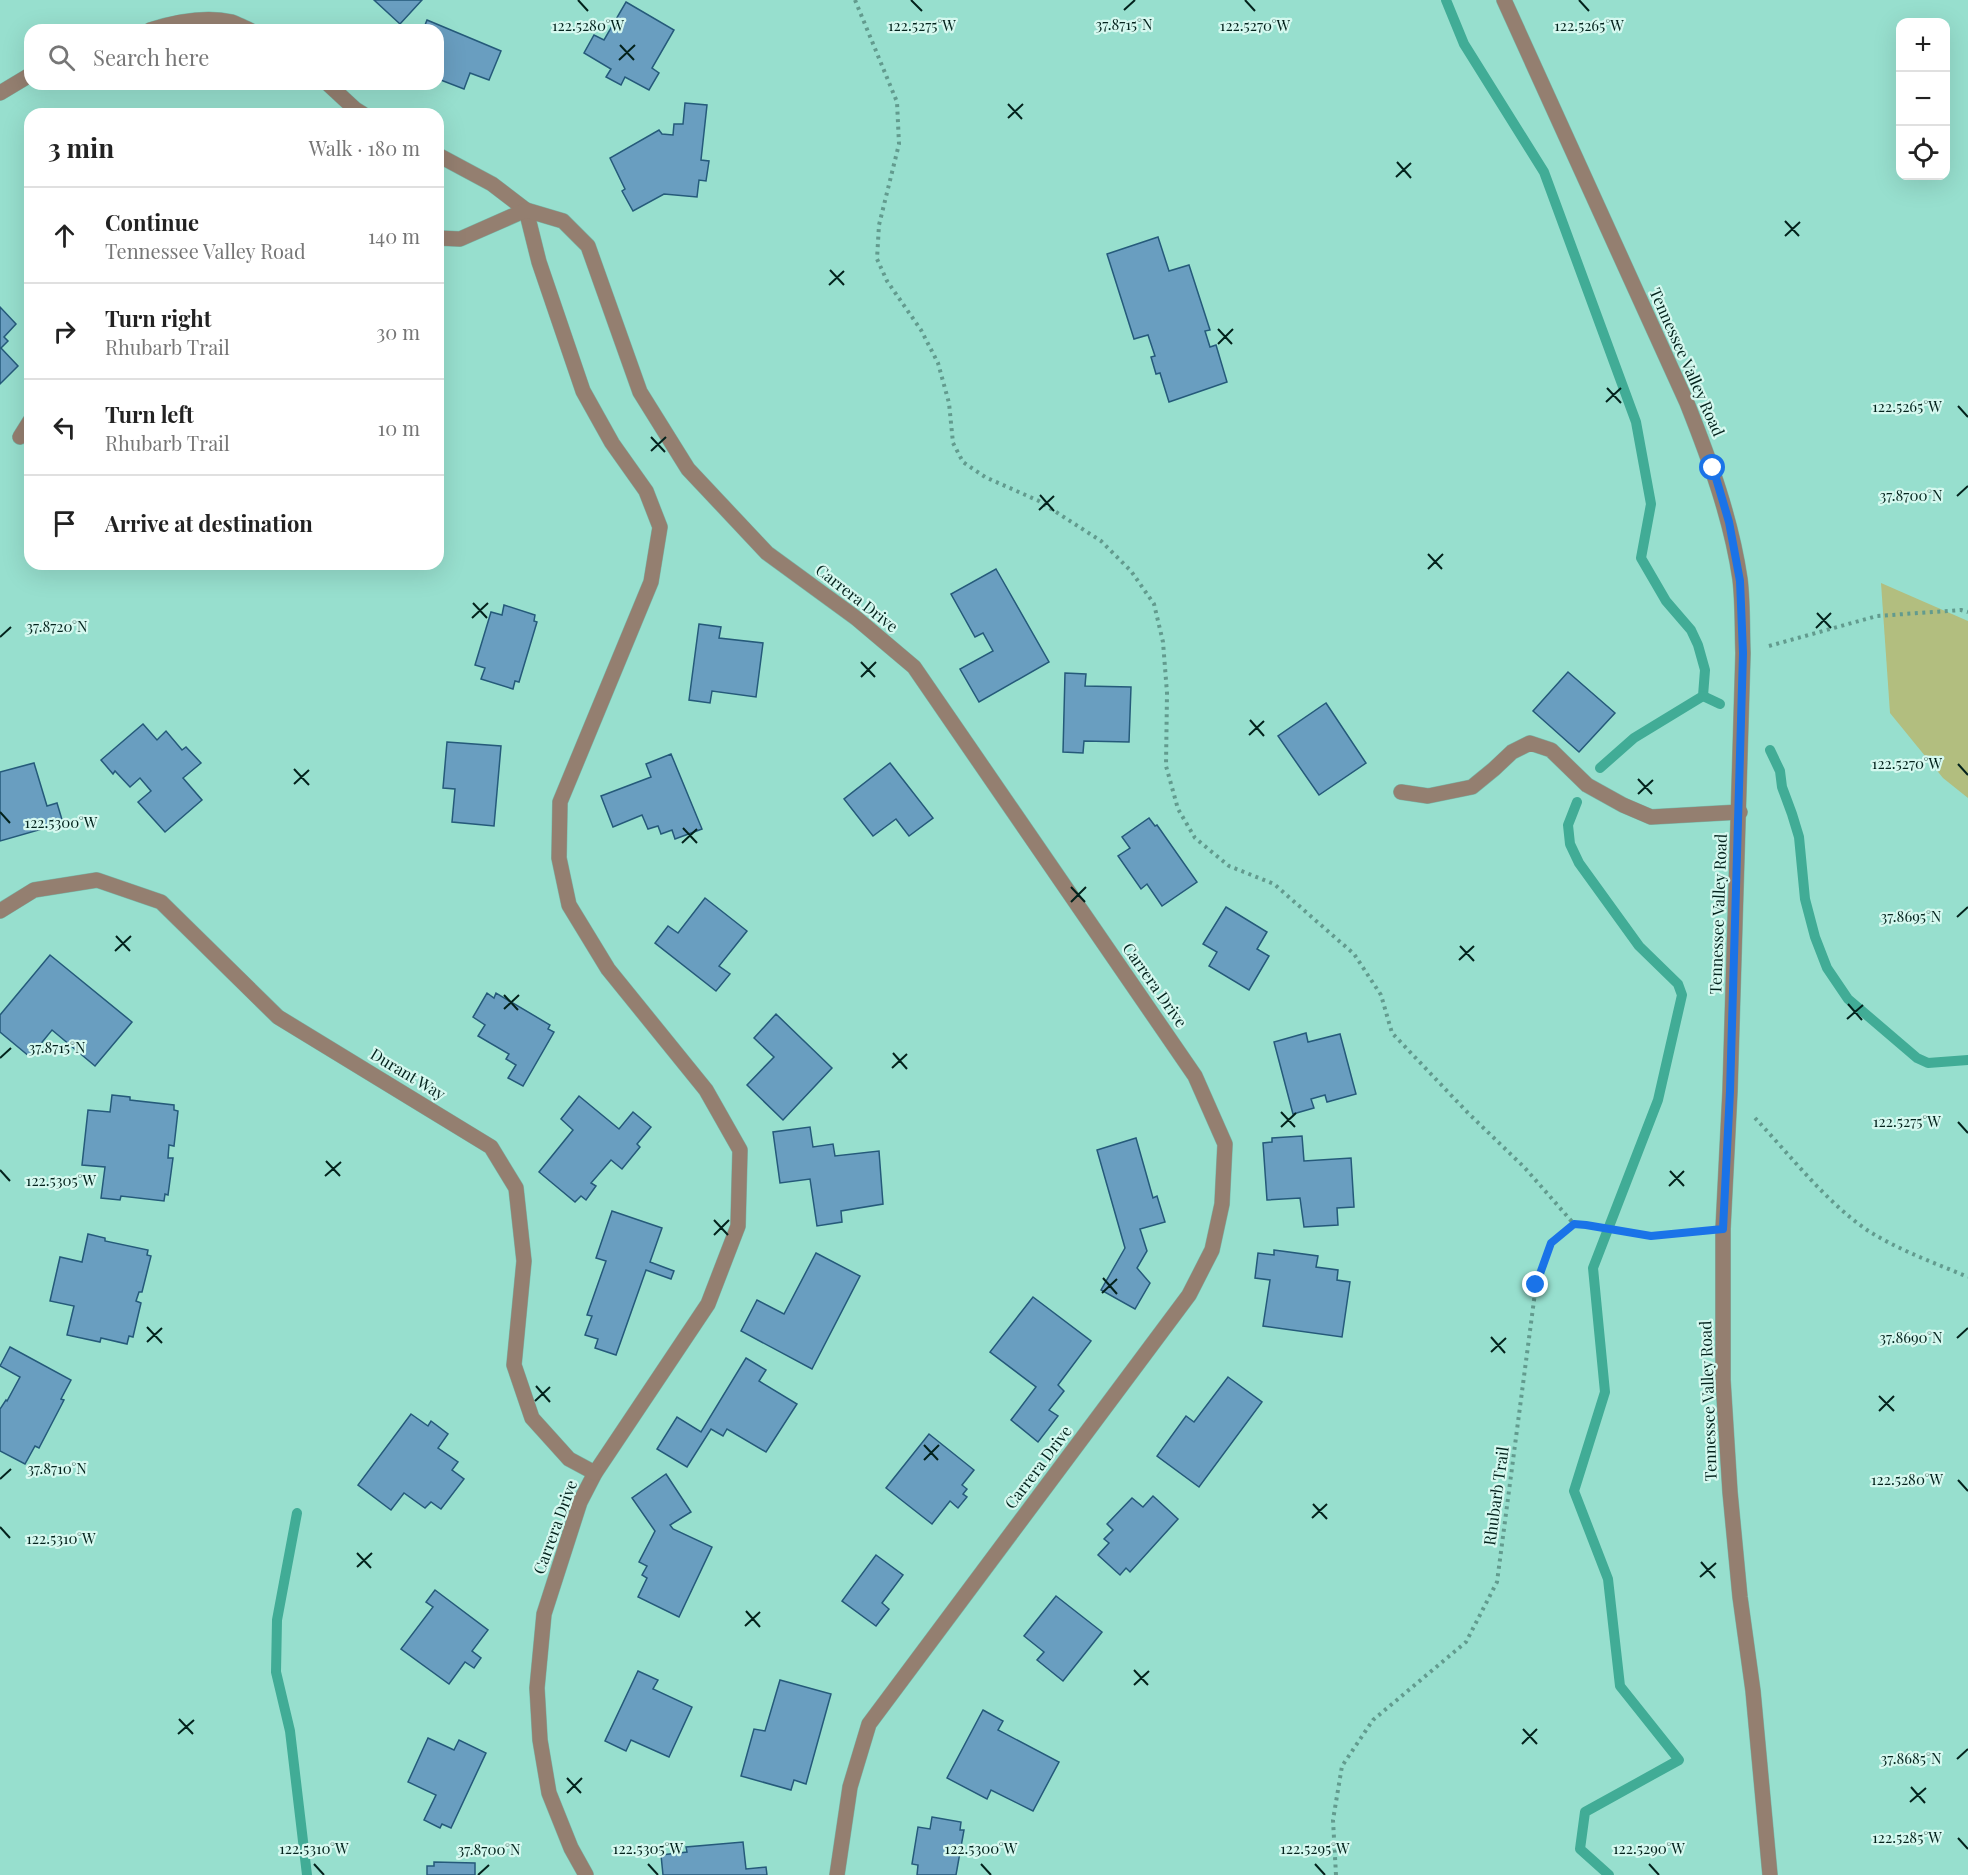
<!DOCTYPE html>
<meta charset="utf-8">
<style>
:root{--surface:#fff;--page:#f6f6f6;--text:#222;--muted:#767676;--line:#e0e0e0}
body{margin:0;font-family:"Playfair Display",serif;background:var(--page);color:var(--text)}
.controls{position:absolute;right:18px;top:18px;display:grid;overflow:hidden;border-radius:12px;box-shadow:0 6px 24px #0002}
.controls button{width:54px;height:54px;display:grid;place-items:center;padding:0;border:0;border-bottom:2px solid var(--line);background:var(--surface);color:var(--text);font:30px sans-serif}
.stop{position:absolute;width:18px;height:18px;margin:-14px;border:4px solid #1a73e8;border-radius:50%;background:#fff}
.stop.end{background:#1a73e8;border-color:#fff;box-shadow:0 2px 6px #0008}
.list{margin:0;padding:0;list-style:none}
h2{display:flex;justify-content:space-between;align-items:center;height:78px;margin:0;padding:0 24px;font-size:26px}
h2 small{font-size:20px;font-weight:400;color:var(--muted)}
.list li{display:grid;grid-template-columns:39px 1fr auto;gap:18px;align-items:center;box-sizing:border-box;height:96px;padding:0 24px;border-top:2px solid var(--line)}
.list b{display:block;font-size:22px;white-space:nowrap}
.list p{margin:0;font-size:20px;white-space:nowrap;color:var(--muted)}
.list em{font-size:20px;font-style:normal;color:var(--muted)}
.icon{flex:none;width:33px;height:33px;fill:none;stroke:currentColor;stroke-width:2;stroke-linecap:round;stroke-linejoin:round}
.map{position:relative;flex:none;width:1968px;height:1875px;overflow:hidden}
.search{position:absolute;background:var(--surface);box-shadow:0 6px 24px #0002;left:24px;top:24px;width:420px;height:66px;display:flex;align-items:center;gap:15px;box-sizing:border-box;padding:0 21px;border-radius:18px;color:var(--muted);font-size:22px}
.panel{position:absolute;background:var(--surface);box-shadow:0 6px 24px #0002;left:24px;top:108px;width:420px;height:462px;border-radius:18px}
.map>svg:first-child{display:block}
</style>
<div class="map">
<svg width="1968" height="1875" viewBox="0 0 1968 1875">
<rect width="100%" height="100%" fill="#97dfce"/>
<path fill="#b2be7f" d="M1881,583l87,38v177l-25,-20 -53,-65z"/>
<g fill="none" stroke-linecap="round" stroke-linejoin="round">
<g stroke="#41ac96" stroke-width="10">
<path d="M1446,0l18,44 80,128 92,250 15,82 -10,54 25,43 25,29 7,15 7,25 -2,26 -69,42 -34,30"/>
<path d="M1703,696l17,8"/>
<path d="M1770,750l10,21 2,16 10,27 7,23 6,62 10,38 12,31 21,31 69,59 11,5 40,-3"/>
<path d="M1577,802l-9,23 2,19 9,19 60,83 39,38 4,11 -24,105 -65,168 12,124 -31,99 34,88 12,107 59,74 -94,52 -5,37 29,26"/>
<path d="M297,1513l-20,107 -1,52 14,59 17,144"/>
</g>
</g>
<g fill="#699ec0" stroke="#255a7a" stroke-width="1.5">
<path d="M374,0h48l-22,24z"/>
<path d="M626,2l48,28 -22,38 7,5 -10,17 -24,-13 -4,8 -15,-8 5,-8 -27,-16 10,-18 10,5z"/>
<path d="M427,20l74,31 -12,29 -19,-7 -6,16 -26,-10v-49h-15z"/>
<path d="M685,103l22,2 -6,55 8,1 -3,20 -7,-1 -2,17 -33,-3 -31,17 -11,-20 3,-2 -15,-31 49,-28 3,4 11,1 1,-11h9z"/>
<path d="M1158,237l11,34 20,-6 21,65 -5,1 5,16 6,-2 11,37 -58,20 -9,-29 -4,1 -5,-17 4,-1 -7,-21 -14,4 -27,-85z"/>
<path d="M0,307l16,17 -12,13 4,4 -7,7 17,18 -18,18z"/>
<path d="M996,569l53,93 -70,40 -19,-33 33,-18 -10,-18 -8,4 -24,-43z"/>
<path d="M504,605l31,10 -1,6 3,1 -18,60 -4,-1 -2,8 -32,-10 4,-11 -10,-3 16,-53 11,3z"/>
<path d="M699,624l22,3 -2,11 44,5 -7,54 -44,-6 -2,12 -21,-3z"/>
<path d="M1568,672l47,41 -36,39 -46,-41z"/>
<path d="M1065,673l21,1 -1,12 46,1 -2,55 -45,-1 -1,12 -20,-1z"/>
<path d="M1326,703l40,60 -47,32 -41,-59z"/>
<path d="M143,724l14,16 9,-9 16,19 4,-3 15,16 -18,15 19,22 -37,32 -27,-30 13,-11 -11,-13 -10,9 -15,-16 -2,3 -12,-14z"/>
<path d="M447,742l54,4 -7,80 -42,-4 3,-33 -12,-1z"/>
<path d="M671,754l31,75 -27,10 -3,-9 -11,4 -3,-8 -10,3 -6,-14 -29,12 -12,-31 50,-19 -5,-13z"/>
<path d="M34,763l13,43 10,-3 6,20 -63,18v-69z"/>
<path d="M890,763l43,55 -24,18 -13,-17 -23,17 -29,-37z"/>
<path d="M1149,818l6,8 2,-1 40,57 -35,24 -15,-22 -6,5 -23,-33 12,-8 -8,-11z"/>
<path d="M705,898l42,33 -28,35 11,8 -14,17 -61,-48 13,-17 10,7z"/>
<path d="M1226,907l41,25 -10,17 12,7 -20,34 -40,-24 8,-14 -14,-8z"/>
<path d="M50,955l82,67 -37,44 -43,-36 -22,27 -30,-25v-17z"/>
<path d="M487,993l7,5 2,-5 54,32 -2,4 6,3 -31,54 -15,-8 8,-13 -10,-6 3,-5 -31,-18 7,-11 -12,-8z"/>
<path d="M776,1014l56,54 -49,52 -36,-35 27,-28 -20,-19z"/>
<path d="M1306,1033l2,9 32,-8 16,60 -29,8 -2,-7 -14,4 3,9 -21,6 -19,-72z"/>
<path d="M112,1095l18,2v3l44,5v5l4,1 -4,35 -5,-1 -1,13h5l-5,37 -3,-1 -1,7 -43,-5 -1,4 -19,-2 4,-31 -23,-2 6,-55 22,2z"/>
<path d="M579,1096l40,33 14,-17 18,15 -14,17 3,3 -18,22 -11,-9 -20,23 5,3 -10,14 -5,-4 -6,6 -36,-30 34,-42 -12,-11z"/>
<path d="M810,1127l3,20 20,-3 2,12 44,-5 4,53 -42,7 1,11 -25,4 -7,-47 -30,4 -7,-51z"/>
<path d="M1302,1136l2,25 47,-3 3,49 -17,1 1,17 -34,2 -4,-29 -33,2 -4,-57 9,-1v-4z"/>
<path d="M1136,1138l17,60 4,-2 8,26 -25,7 7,22 -10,17 13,15 -15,26 -34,-19 24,-42 -28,-98z"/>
<path d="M612,1211l50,17 -12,34 24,9 -3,8 -25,-9 -30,85 -21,-7 3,-9 -13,-4 7,-19 -5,-1 19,-54 -10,-3z"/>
<path d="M88,1234l17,4v3l43,9 -1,5 4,1 -9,36h-3l-3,9 5,2 -8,34 -4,-1 -2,8 -26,-6 -1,4 -33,-7 7,-29 -24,-5 10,-44 22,5z"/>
<path d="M1274,1250l44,6 -2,11 22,3 -1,10 13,2 -8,55 -79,-11 7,-46 -15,-2 3,-25 16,2z"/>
<path d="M816,1253l44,23 -48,93 -71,-38 16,-31 27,14z"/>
<path d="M1033,1297l58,44 -33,44 6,6 -15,19 9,6 -20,26 -27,-22 25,-33 -46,-35z"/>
<path d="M10,1347l61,33 -10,19 3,1 -25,48 -4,-2 -10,18 -25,-13v-42l6,-9 1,1 13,-24 -20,-11z"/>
<path d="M746,1358l20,12 -7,11 38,23 -31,48 -39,-23 -4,7 -12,-7 -24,38 -30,-18 20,-32 24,15z"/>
<path d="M1228,1377l34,25 -63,85 -42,-31 29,-40 8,6z"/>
<path d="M411,1414l17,12 3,-5 17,13 -10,14 20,14 -6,8 12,9 -23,30 -10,-7 -6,6 -21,-15 -13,17 -33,-25z"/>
<path d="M929,1434l45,36 -12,15 5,4 -4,5 4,3 -9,11 -8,-7 -18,23 -46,-36z"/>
<path d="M666,1474l25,38 -21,13 3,4 39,18 -33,70 -41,-20 9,-19 -5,-3 5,-9 -8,-4 16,-31 -23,-33z"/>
<path d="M1153,1496l25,23 -48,53 -4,-4 -6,7 -22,-20 11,-12 -5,-4 9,-9 -6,-6 25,-26 11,9z"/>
<path d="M876,1555l27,20 -21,28 7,6 -13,17 -34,-25z"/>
<path d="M435,1590l53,40 -16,21 9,7 -7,10 -9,-6 -16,22 -48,-35 32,-42 -7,-5z"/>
<path d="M1056,1596l46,36 -39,49 -26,-21 7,-8 -20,-16z"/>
<path d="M638,1671l20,9 -5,9 39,18 -23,50 -38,-17 -5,11 -21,-10z"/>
<path d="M780,1680l51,14 -25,90 -12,-4 -3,10 -50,-14 13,-47 11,2z"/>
<path d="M983,1710l20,11 -5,9 61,32 -26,49 -42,-21 -4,9 -40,-21z"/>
<path d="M428,1738l26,12 5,-10 27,13 -35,75 -9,-4 -2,4 -16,-8 12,-25 -28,-13z"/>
<path d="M932,1817l29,5 -1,8h4l-8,45h-39l1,-10 -6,-1 6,-37 12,2z"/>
<path d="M743,1842l3,27 20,-2 1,8h-104l-2,-20 26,-3 -1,-5z"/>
<path d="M434,1862l41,1v12h-48v-9h7z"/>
</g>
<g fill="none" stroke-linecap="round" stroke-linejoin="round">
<g stroke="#79b9aa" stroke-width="16">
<g id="minor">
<path d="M1504,0l183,403c23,58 44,115 53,176 3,25 2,50 3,74l-13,438 -7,138v151l7,112 10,105 13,94 17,184"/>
<path d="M150,30c25,-8 56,-14 82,-8 6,2 12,6 18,8"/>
<path d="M328,84l27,25 8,5"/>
<path d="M0,93l30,-18"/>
<path d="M438,155l54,29 34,26 13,52 44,129 29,52 34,48 14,36 -9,55 -91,220 -1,56 10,47 39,64 98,121 34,60 -2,76 -30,78 -113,169 -15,29 -36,112 -7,74 3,52 9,53 22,55 15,27"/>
<path d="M438,238l22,1 66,-29 37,11 25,25 52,146 48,77 79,84 89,65 58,49 281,409 30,68 -3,60 -10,46 -23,45 -320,429 -19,63 -13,88"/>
<path d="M20,437l10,-16"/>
<path d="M1401,792l27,4 44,-9 22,-18 18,-17 18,-9 21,7 36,35 36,20 28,12 89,-5"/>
<path d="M0,911l34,-21 63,-10 64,22 117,115 213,130 25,41 8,73 -10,104 18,53 37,41 26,14"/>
</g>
</g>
<g stroke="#629b8e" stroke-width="4" stroke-dasharray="3 4.5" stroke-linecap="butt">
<path d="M855,0l42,102 2,42 -20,81 -2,34 10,22 34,49 17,33 11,40 4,40 10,19 22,15 54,24 62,40 30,30 23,33 9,38 4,51 -1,73 12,43 17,29 34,28 45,18 80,70 27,41 11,38 76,80 57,55 49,56"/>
<path d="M1769,646l108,-30 84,-6 7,2"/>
<path d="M1755,1118c35,37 71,84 112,112 31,20 68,33 101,47"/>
<path d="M1336,1875l-3,-55 9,-54 31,-46 93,-78 31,-60 39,-297 15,-42 23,-19 12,1 65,11 45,-4"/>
</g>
<use href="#minor" stroke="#947f70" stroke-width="15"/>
</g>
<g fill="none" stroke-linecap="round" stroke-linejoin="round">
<path stroke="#1a73e8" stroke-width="8" d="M1536,1285l15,-42 23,-19 12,1 65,11 72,-7 7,-138 13,-438 -3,-72 -11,-59 -16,-54"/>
</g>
<path fill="none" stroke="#03221c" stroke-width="2" d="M578,0l10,11M911,0l11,11M1245,0l10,11M1579,0l10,11M1124,10l11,-10M620,45l14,15M619,60l16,-15M1008,104l14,15M1008,118l15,-14M1397,162l14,16M1396,177l15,-14M1785,221l14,15M1785,236l15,-14M830,270l14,15M829,285l15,-14M1218,329l14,15M1218,344l15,-15M1607,388l14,15M1606,402l15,-14M1958,406l10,11M651,437l14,15M651,451l15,-14M1040,495l14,16M1957,496l11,-10M1039,510l15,-14M1428,554l14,15M1428,569l15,-15M473,603l14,15M1817,613l14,15M472,618l16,-15M1816,628l15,-15M0,637l11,-10M861,662l14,15M861,677l15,-15M1250,720l14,16M1249,735l15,-14M1958,764l10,11M294,769l15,16M1638,779l14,15M294,784l15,-14M1638,794l15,-14M0,812l10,11M683,828l14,15M682,843l15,-14M1071,887l14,15M1071,902l15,-15M1957,917l11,-10M116,936l14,15M1460,946l14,15M115,951l16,-15M1459,960l15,-14M504,995l14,15M1848,1004l14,16M504,1009l15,-14M1847,1019l16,-14M893,1053l14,16M0,1058l11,-10M892,1068l15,-14M1281,1112l14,15M1958,1122l10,11M1281,1127l15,-14M326,1161l14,15M0,1170l10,11M1670,1171l14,15M325,1176l16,-14M1669,1186l15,-15M714,1220l14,15M714,1235l15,-15M1103,1278l14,16M1102,1293l15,-14M147,1327l15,16M1491,1337l14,16M1957,1338l11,-10M147,1342l15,-14M1491,1352l15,-14M536,1386l14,16M1879,1396l15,15M535,1401l15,-14M1879,1411l15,-15M924,1445l14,15M924,1460l15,-15M0,1479l11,-10M1958,1480l10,11M1313,1504l14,15M1312,1518l15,-14M0,1527l10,11M357,1553l14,15M1701,1562l14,16M357,1567l15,-14M1700,1577l16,-14M746,1611l14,16M745,1626l15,-14M1134,1670l14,15M1134,1685l15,-14M179,1719l14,15M1523,1729l14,15M178,1734l16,-14M1522,1744l15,-15M1957,1759l11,-10M567,1778l14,15M1911,1787l14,16M567,1793l15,-15M1910,1802l16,-14M1958,1838l10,11M314,1864l10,11M648,1864l10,11M981,1864l10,11M1315,1864l10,11M1649,1864l10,11M478,1875l11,-10"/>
<g text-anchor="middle" stroke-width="4.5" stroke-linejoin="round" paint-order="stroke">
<g font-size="16" fill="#03221c" stroke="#d5f8ef">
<text transform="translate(1687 362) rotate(66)" y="6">Tennessee Valley Road</text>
<text transform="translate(857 598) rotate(38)" y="6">Carrera Drive</text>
<text transform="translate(1718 914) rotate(-88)" y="6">Tennessee Valley Road</text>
<text transform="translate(1155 985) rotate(55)" y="6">Carrera Drive</text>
<text transform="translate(408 1074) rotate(31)" y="6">Durant Way</text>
<text transform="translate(1708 1401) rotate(-92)" y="6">Tennessee Valley Road</text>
<text transform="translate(1038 1467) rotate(-53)" y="6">Carrera Drive</text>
<text transform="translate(1496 1496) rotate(-82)" y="6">Rhubarb Trail</text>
<text transform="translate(555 1527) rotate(-70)" y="6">Carrera Drive</text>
</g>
</g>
<g font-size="15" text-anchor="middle" fill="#03221c" stroke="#d5f8ef" stroke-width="4.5" stroke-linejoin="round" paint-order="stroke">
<text x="1124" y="30">37.8715°N</text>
<text x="1255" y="31">122.5270°W</text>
<text x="1589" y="31">122.5265°W</text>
<text x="588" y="31">122.5280°W</text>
<text x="922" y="31">122.5275°W</text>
<text x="1907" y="412">122.5265°W</text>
<text x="1911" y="501">37.8700°N</text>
<text x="57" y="632">37.8720°N</text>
<text x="1907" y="769">122.5270°W</text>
<text x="61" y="828">122.5300°W</text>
<text x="1911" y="922">37.8695°N</text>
<text x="57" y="1053">37.8715°N</text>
<text x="1907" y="1127">122.5275°W</text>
<text x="61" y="1186">122.5305°W</text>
<text x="1911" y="1343">37.8690°N</text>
<text x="57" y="1474">37.8710°N</text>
<text x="1907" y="1485">122.5280°W</text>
<text x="61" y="1544">122.5310°W</text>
<text x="1911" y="1764">37.8685°N</text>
<text x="1907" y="1843">122.5285°W</text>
<text x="314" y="1854">122.5310°W</text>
<text x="648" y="1854">122.5305°W</text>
<text x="981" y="1854">122.5300°W</text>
<text x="1315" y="1854">122.5295°W</text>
<text x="1649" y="1854">122.5290°W</text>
<text x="489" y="1855">37.8700°N</text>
</g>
</svg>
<div class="controls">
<button>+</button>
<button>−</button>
<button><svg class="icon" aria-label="locate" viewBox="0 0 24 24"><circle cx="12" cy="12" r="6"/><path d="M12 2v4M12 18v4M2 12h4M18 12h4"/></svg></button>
</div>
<div class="stop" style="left:1713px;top:468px"></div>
<div class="stop end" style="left:1536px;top:1285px"></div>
<div class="search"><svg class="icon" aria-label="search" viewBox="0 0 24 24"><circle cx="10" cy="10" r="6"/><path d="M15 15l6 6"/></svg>Search here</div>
<section class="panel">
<h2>3 min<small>Walk · 180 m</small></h2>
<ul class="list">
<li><svg class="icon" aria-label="ahead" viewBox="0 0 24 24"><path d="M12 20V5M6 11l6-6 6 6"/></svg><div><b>Continue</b><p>Tennessee Valley Road</p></div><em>140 m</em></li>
<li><svg class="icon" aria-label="right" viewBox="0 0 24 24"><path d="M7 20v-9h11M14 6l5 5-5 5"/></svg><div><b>Turn right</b><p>Rhubarb Trail</p></div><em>30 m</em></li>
<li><svg class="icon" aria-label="left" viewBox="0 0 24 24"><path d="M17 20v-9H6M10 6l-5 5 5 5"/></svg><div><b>Turn left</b><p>Rhubarb Trail</p></div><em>10 m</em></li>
<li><svg class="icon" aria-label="arrive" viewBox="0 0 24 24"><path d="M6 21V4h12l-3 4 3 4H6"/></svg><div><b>Arrive at destination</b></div></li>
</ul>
</section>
</div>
